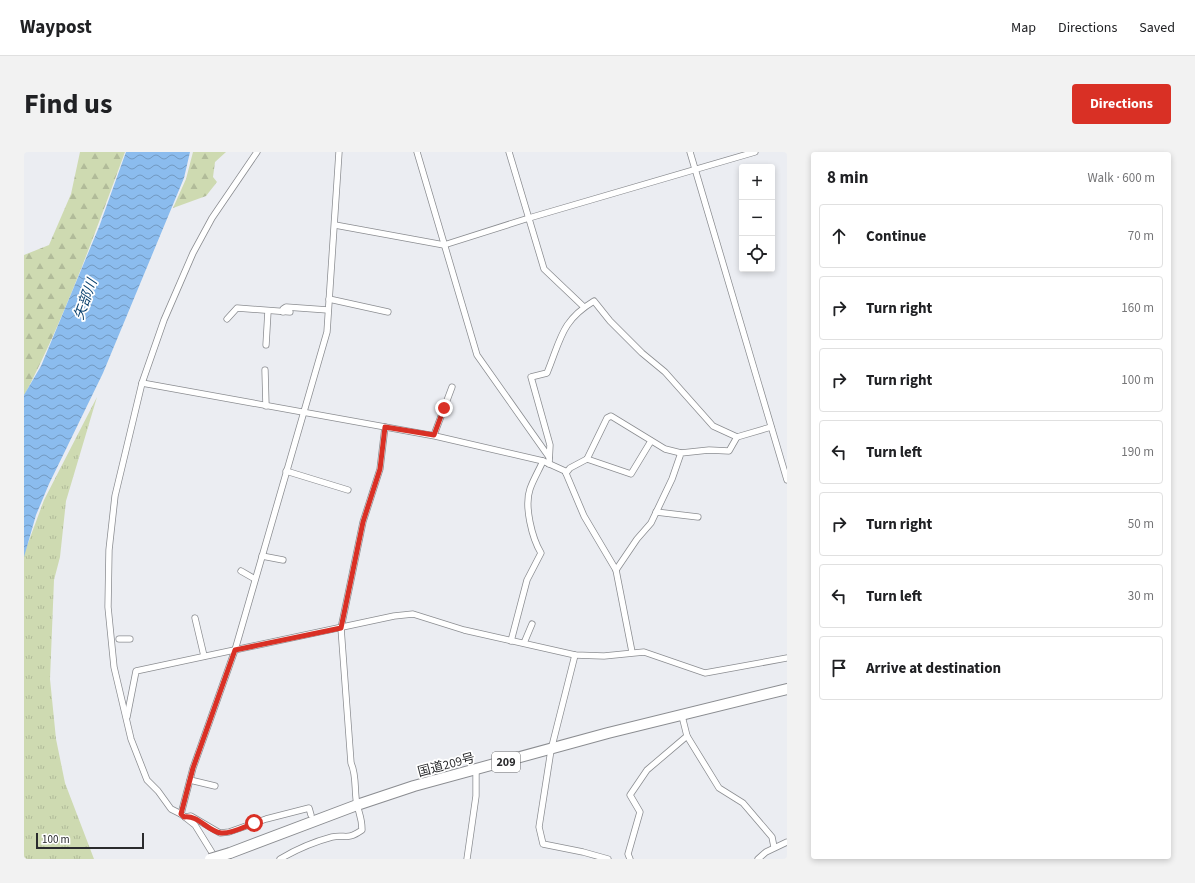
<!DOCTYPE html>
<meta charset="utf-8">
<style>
:root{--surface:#fff;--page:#f2f2f2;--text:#202124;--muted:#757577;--line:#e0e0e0;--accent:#d93025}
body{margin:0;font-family:"Source Sans 3","Noto Sans JP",sans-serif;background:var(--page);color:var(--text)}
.controls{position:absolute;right:12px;top:12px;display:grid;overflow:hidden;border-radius:4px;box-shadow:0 2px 6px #0003}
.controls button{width:36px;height:36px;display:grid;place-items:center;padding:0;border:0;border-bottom:1px solid var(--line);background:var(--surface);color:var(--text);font:20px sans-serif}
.scale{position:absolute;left:12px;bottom:10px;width:108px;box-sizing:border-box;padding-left:4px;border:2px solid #2a2b2d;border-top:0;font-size:11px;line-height:14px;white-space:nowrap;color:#2a2b2d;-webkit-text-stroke:3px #fff;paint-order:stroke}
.stop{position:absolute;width:12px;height:12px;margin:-9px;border:3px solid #d93025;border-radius:50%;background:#fff}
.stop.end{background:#d93025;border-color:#fff;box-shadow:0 1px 4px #0008}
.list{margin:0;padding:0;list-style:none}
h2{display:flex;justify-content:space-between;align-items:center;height:52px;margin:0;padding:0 16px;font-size:17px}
h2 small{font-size:13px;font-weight:400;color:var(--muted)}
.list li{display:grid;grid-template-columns:26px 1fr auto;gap:12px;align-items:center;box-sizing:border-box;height:64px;margin:0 8px 8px;padding:0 8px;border:1px solid var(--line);border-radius:4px}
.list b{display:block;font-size:15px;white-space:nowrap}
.list em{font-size:13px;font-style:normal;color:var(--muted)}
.icon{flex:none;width:22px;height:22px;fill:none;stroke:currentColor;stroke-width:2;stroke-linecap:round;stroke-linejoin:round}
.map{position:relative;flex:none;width:763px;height:707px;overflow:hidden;border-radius:4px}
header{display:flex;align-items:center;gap:24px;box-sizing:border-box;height:56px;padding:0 20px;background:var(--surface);border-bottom:1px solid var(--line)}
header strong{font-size:19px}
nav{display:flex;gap:22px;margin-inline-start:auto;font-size:14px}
.intro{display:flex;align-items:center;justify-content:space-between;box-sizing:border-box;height:96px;padding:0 24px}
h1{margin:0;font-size:28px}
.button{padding:10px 18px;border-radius:4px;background:var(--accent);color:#fff;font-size:14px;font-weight:700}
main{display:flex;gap:24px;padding:0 24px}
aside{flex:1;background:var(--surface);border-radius:4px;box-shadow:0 2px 6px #0003}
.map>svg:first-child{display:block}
</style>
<header>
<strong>Waypost</strong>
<nav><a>Map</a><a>Directions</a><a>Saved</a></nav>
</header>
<div class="intro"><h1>Find us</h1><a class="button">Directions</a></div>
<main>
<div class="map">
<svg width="763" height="707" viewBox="0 0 763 707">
<defs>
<pattern id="forest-firs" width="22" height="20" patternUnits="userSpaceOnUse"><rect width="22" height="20" fill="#cedab1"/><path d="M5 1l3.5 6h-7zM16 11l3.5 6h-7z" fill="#b1bb99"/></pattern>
<pattern id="park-tufts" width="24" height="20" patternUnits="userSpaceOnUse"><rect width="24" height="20" fill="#cedab1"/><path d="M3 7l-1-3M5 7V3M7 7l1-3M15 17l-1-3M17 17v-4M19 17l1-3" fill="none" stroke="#b1bb99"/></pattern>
<pattern id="water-waves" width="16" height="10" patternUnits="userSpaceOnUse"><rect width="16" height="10" fill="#8bbcee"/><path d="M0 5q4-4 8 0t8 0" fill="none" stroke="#7299c1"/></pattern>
</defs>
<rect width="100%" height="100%" fill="#ebedf2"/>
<g fill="url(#forest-firs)">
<path d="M56,0h45c-30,81 -61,168 -101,244v-141l25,-10 22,-51z"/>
<path d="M169,0h33l-11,10 -2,15 4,5 -11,14 -33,12 13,-29z"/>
</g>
<path fill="url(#park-tufts)" d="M73,245l-31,104 -6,56 -6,23 -4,99 6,60 9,44 29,76h-70v-305l20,-54z"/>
<path fill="url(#water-waves)" d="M102,0h64l-6,26 -81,195 -54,111 -13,31 -12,42v-162l17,-29 58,-139z"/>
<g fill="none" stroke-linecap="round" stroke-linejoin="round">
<g stroke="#8b8d91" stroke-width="7">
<g id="street">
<path d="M393,0l60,203 72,102"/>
<path d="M485,0l35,117 40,38"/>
<path d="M666,0l97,328"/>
<path d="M311,73l109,20 85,-27 226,-66"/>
<path d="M305,147l59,13"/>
<path d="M259,160v-3l3,-2 42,3"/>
<path d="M203,167l10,-11 53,4"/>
<path d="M242,193l2,-34"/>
<path d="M241,218l1,36"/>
<path d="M118,231l293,53 108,25 22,10 19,45 32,54 16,82"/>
<path d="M410,283l18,-48"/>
<path d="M563,307l20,-41 4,-2 54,33 16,4"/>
<path d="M525,312l1,-19 -19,-68 16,-4c14,-34 14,-52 47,-72l16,20 32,32 23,19 48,54 24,11 34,-10"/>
<path d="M262,319l62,19"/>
<path d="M542,321l4,-5 17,-9 44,15 20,-33"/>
<path d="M632,360l42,5"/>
<path d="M238,404l21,4"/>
<path d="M592,418l21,-31 14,-16 21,-44 9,-26 28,-3 20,1 8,-14"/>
<path d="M217,419l14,8"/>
<path d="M171,466l9,38"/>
<path d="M95,487h11"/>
<path d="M487,489l16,-61 14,-27c-9,-15 -17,-47 -11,-64 3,-9 9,-19 13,-28"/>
<path d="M500,491l8,-19"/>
<path d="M551,503l-24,95 -12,77 4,17 40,8 25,7"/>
<path d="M103,565l9,-46 258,-55 19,-2 51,16 111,25 29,1 40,-4 61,21 82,-15"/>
<path d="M663,584l32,52 24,15 29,34 2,10"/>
<path d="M166,628l25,6"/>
<path d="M157,662l12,-46 42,-118 92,-318 12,-180"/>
<path d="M161,665l6,-1 29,17 9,-1 37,-13 43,-11 2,7"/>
<path d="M192,707l-21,-34 -14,-11 -10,-5 -13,-18 -11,-11 -16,-41 -17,-72 -6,-60 1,-57 6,-54 27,-113 22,-63 29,-67 19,-35 45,-66"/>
<path d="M256,707c17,-10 33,-17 52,-22 14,-3 14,4 30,-7 0,-11 -2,-14 -5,-25 -3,-14 0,-29 -6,-42l-10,-135 22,-106 17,-53 5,-42"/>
<path d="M443,707l9,-63v-26"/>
<path d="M606,707l-2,-5 12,-42 -10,-17 17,-25 40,-34 -5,-20"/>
<path d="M734,707l8,-7 21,-10"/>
</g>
</g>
<g stroke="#8b8d91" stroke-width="12">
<path id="highway" d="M206,701l127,-48 57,-19 194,-53 179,-44"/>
</g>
<use href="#street" stroke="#fff" stroke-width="5.5"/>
<use href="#highway" stroke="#fff" stroke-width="10"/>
<g stroke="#8b8d91" stroke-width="12" stroke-linecap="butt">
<path id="highway-bridge" d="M186,707l20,-6"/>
</g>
<use href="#highway-bridge" stroke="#fff" stroke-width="10"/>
</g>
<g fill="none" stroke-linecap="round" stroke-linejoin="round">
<path stroke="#d93025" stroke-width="5" d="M230,671c-10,4 -23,11 -33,10 -14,-2 -22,-18 -37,-16l-3,-3 12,-46 42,-118 106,-22 22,-106 17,-53 5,-42 49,8 10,-27"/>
</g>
<g text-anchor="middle" stroke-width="3.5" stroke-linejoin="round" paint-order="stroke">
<rect fill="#fff" stroke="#6a6b6c" stroke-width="1" x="468" y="600" width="28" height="20" rx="3"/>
<g font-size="12" font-weight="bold" fill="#2a2b2d">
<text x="482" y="614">209</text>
</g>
<g font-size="13" fill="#2a2b2d" stroke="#fff">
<text transform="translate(422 612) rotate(-15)" y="5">国道209号</text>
</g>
<g font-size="14" font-style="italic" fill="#0c4370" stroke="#fff">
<text transform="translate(61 147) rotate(-70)" y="5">矢部川</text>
</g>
</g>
</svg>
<div class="controls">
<button>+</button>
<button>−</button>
<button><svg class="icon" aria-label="locate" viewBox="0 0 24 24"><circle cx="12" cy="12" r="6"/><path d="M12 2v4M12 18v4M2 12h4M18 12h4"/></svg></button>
</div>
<div class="scale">100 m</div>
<div class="stop" style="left:230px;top:671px"></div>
<div class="stop end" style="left:420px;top:256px"></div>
</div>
<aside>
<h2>8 min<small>Walk · 600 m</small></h2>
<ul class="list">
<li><svg class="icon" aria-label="ahead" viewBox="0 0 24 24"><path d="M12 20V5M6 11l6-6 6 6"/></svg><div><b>Continue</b></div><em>70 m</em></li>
<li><svg class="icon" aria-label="right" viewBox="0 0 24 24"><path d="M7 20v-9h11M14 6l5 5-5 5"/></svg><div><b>Turn right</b></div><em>160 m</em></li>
<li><svg class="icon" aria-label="right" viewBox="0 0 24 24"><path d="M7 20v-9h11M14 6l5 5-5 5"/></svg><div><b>Turn right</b></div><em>100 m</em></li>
<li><svg class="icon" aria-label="left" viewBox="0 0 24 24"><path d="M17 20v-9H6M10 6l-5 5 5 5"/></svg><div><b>Turn left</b></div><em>190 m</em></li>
<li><svg class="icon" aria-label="right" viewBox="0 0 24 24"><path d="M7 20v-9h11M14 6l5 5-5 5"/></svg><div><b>Turn right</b></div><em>50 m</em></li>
<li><svg class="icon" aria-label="left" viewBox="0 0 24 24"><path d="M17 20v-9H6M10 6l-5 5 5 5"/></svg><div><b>Turn left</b></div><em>30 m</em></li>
<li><svg class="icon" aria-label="arrive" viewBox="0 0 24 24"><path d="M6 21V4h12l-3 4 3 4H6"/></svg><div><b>Arrive at destination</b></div></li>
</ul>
</aside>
</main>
